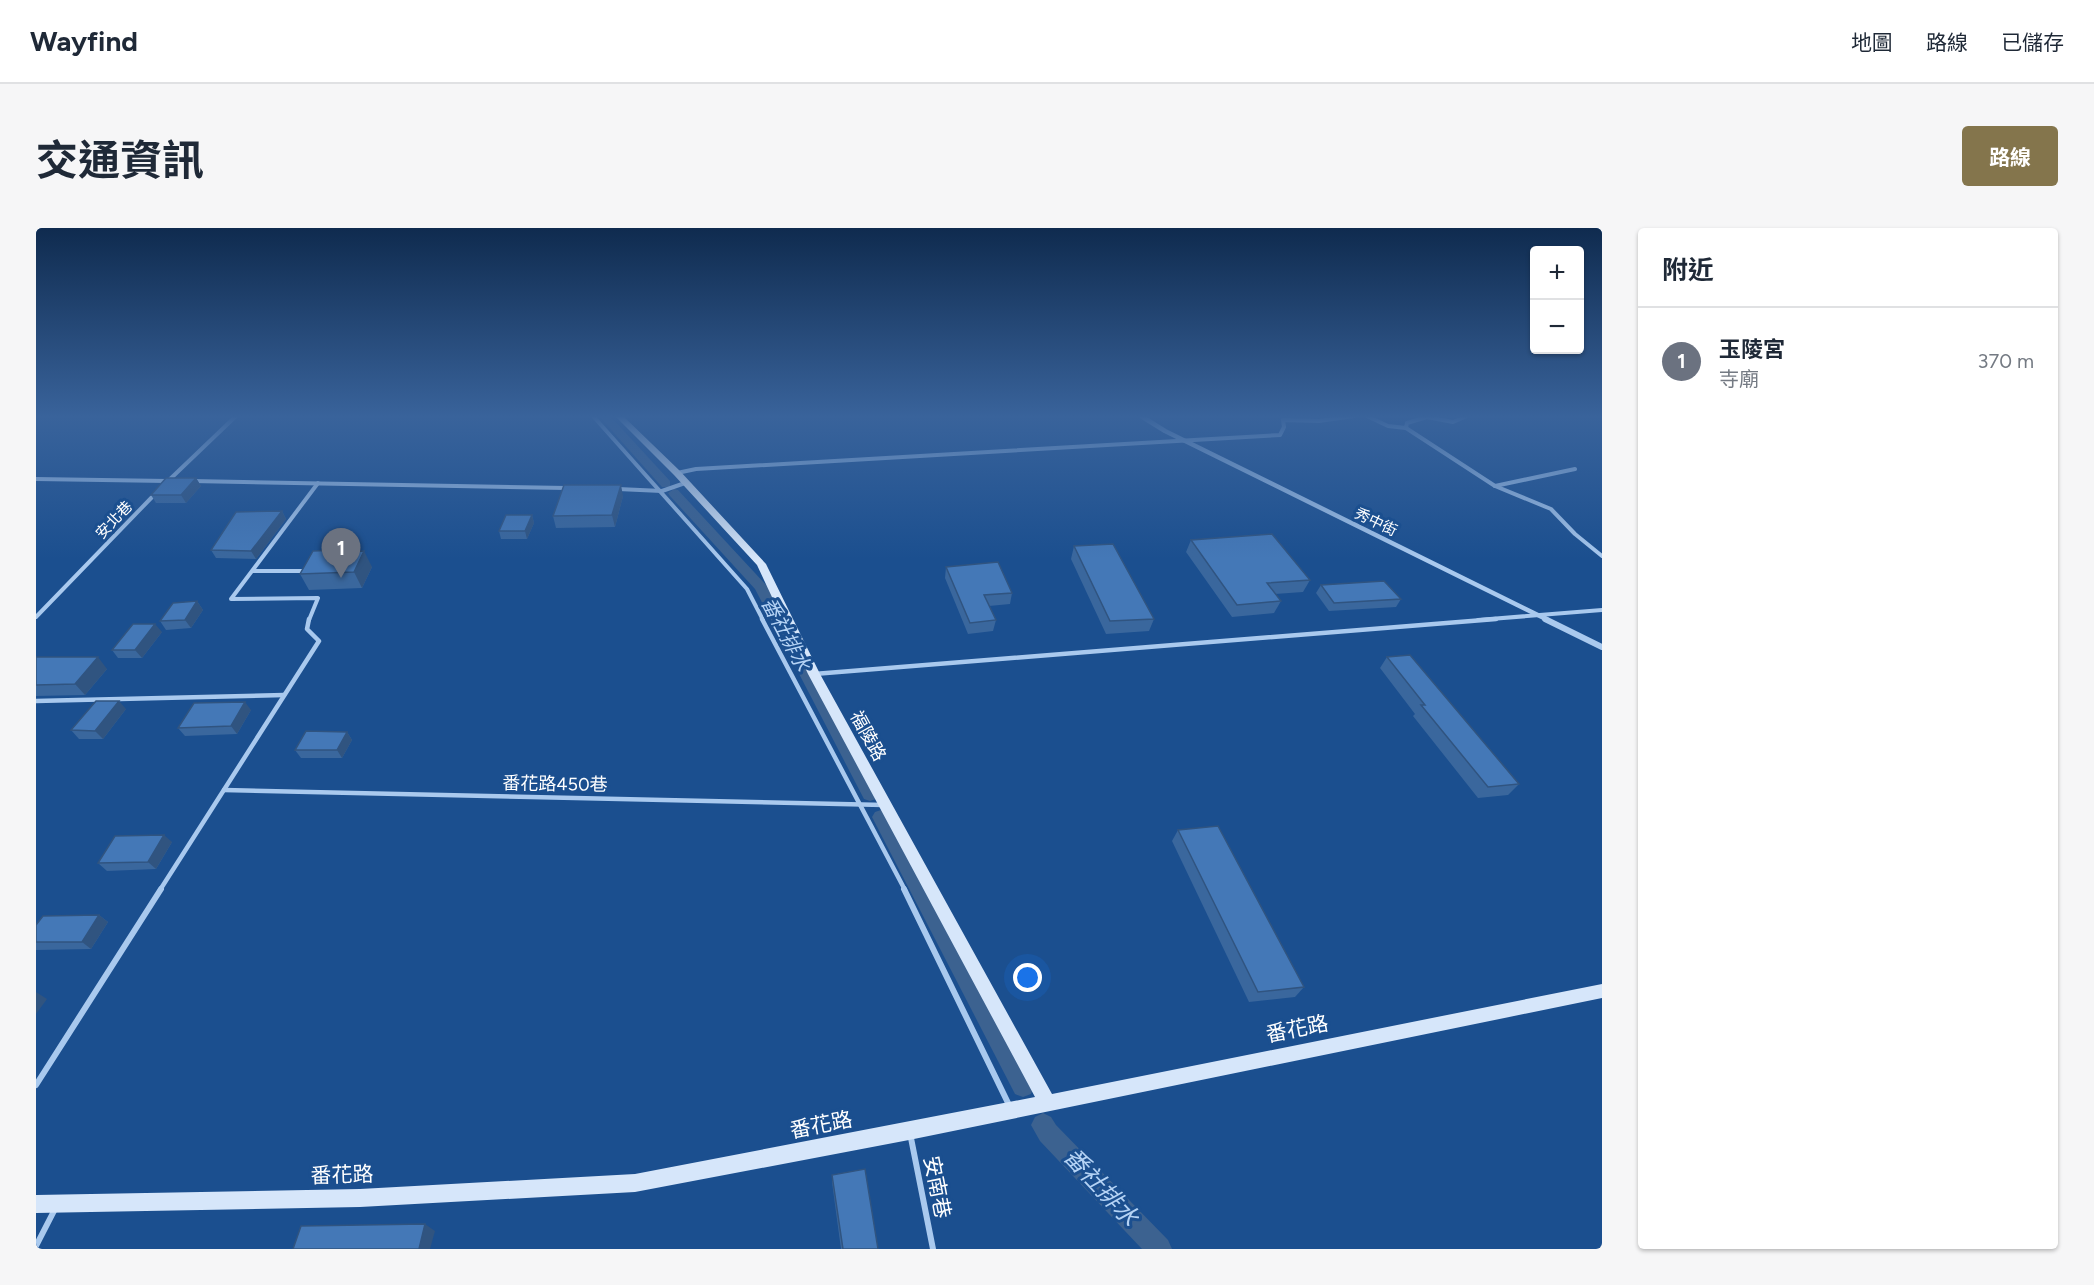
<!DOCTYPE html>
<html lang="zh-TW">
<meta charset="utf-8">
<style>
:root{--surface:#fff;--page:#f6f6f7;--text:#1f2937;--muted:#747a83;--line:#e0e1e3;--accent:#84754c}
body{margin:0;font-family:Figtree,"Noto Sans TC",sans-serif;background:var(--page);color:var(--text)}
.controls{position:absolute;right:18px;top:18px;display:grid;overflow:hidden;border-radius:6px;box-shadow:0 2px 4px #0004}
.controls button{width:54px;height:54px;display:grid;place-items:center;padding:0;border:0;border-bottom:2px solid var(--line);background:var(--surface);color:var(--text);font:30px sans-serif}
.you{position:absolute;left:992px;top:750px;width:21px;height:21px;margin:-15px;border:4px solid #fff;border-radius:50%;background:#1a73e8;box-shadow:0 0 0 9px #1a73e833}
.badge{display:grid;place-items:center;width:39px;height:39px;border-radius:50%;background:var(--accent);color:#fff;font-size:20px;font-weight:700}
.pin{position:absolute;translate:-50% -50px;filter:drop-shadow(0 2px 3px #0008)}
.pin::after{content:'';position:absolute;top:32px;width:21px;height:18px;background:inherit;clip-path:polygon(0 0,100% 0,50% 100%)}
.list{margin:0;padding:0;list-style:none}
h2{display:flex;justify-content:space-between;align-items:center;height:78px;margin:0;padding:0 24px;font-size:26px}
h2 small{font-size:20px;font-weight:400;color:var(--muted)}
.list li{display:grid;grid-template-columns:39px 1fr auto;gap:18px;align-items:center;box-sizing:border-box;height:108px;padding:0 24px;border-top:2px solid var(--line)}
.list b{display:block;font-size:22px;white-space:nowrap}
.list p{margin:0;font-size:20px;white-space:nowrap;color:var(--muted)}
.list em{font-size:20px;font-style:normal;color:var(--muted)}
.map{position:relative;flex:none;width:1566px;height:1021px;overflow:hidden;border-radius:6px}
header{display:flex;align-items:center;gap:36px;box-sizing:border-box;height:84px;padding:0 30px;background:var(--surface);border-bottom:2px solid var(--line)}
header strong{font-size:28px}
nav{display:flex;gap:33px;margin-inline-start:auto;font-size:21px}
.intro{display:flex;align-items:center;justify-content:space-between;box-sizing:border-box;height:144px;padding:0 36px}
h1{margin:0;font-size:42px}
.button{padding:15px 27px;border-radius:6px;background:var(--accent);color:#fff;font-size:21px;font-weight:700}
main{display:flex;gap:36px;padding:0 36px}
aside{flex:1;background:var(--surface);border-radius:6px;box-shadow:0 2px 4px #0004}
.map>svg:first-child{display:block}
</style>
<header>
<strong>Wayfind</strong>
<nav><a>地圖</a><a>路線</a><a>已儲存</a></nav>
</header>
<div class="intro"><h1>交通資訊</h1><a class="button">路線</a></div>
<main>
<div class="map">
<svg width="1566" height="1021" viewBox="0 0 1566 1021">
<rect width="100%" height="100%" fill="#1b4f8f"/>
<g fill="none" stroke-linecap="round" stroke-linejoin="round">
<g fill="#3c6290" fill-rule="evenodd">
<path d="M563,188h11l60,65v6h-8z"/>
<path d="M638,261l4,1 90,97 111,207 -3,5 -6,2 -6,-2 -109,-210 -85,-93 -2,-3z"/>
<path d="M845,582l6,2 144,266 3,8 -3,8 -8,3 -8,-3 -143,-277 3,-5z"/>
<path d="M1007,885l8,4 5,8 112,115 4,9h-30l-102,-108 -9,-16 4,-8z"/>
</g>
<g stroke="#a9c9ee" stroke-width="4">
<path d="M557,188l154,173 16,31"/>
<path d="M1331,188l21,10 18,2 1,-5 20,-6 26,5 14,-6"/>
<path d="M1370,200l89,58 56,23 24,25 27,22"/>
<path d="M641,245l19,-4 584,-34 4,-8 -1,-7 36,1 35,-5"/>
<path d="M0,251l132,2"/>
<path d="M156,253l375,7"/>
<path d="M131,254l69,-66"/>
<path d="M1459,258l80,-17"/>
<path d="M582,261l44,2 23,-8"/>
<path d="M217,343h50"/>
<path d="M0,389l119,-123"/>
<path d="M273,392l9,-22 -87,1 87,-116"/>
<path d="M1442,392l124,-10"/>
</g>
<g stroke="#a9c9ee" stroke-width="4.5">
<path d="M726,391l143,271"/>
<path d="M778,446l682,-55"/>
<path d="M0,473l248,-6"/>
<path d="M188,562l660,15"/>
<path d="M124,662l159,-249 -12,-12 2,-10"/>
</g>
<g stroke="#a9c9ee" stroke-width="6">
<path d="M868,661l106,218"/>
<path d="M0,857l125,-196"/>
<path d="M874,905l23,116"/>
<path d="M0,1018l19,-37"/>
</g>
<path stroke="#a9c9ee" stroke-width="4.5" d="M1105,188l24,15 383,189"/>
<path stroke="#a9c9ee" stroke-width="6" d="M1509,391l57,28"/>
<path fill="#d6e6fa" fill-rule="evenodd" d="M579,188h8l57,55 86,93 54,110 232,420 550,-110v14l-693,142 -274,52 -275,15 -324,6v-18l324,-6 275,-15 400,-77 -227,-423 -51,-109 -83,-90z"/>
</g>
<g fill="#3a679d">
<path d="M160,250l5,8 -15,17h-30l-5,-8z"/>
<path d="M587,268l-8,31 -59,1 -3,-12z"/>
<path d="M246,283l4,8 -30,40 -40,-1 -5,-8z"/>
<path d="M496,287l2,8 -7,16h-26l-2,-8z"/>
<path d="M1155,312l119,40 -7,12 -28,2 6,7 -7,12 -42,4 -46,-65z"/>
<path d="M1038,318l80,73 -5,12 -43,3 -35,-75z"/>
<path d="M300,322l1,2 35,15 -10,21 -53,2 -9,-16z"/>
<path d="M910,339l66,26 -2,11 -21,2 7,14 -3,11 -25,3 -23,-56z"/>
<path d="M1285,357l80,14 -5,8 -67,4 -13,-18z"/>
<path d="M161,373l6,9 -12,18 -25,2 -6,-9z"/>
<path d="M126,404l-20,26h-24l-6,-8z"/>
<path d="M0,429l71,12 -22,26 -49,1z"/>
<path d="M1351,429l132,127 -11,11 -30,3 -65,-82 2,-2 -35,-46z"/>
<path d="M90,481l-23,30h-24l-8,-9z"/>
<path d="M215,482l-14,24 -52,2 -7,-8z"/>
<path d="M311,504l5,8 -10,18h-41l-6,-8z"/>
<path d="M1142,602l126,157 -9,10 -46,5 -77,-161z"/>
<path d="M136,614l-16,27 -49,2 -9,-8z"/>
<path d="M63,687l9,7 -17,27 -55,1v-25z"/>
<path d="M796,947l46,74h-37l-9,-67z"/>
</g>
<g fill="#305480">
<path d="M160,250l5,8 -15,17 -5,-8z"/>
<path d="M585,257l2,11 -8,31 -3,-12z"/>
<path d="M246,283l4,8 -30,40 -5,-8z"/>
<path d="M496,287l2,8 -7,16 -2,-8z"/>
<path d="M328,323l8,16 -10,21 -8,-16z"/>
<path d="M161,373l6,9 -12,18 -6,-8z"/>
<path d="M119,396l7,8 -20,26 -7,-8z"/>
<path d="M62,429l9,12 -22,26 -10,-11z"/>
<path d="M83,473l7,8 -23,30 -8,-8z"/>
<path d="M209,474l6,8 -14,24 -6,-8z"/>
<path d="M311,504l5,8 -10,18 -5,-8z"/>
<path d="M128,607l8,7 -16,27 -8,-7z"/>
<path d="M63,687l9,7 -17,27 -9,-7z"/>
<path d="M0,764l11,7 -11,15z"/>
<path d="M389,996l10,7 -5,18h-11z"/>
</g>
<g fill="#4478b7" stroke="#305480" stroke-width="1.5">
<path d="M130,250h30l-15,17h-30z"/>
<path d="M528,257h57l-9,30 -59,1z"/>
<path d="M246,283l-31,40 -40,-1 25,-38z"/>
<path d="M470,287h26l-7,16h-26z"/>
<path d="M1236,306l38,46 -43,3 14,18 -44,4 -46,-65z"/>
<path d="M1077,316l41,75 -44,2 -36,-75z"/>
<path d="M300,322l-1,2 29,-1 -10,21 -54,2 13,-23z"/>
<path d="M962,334l14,31 -28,2 12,25 -26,3 -24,-56z"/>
<path d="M1348,353l17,18 -67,4 -13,-18z"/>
<path d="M161,373l-12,19 -25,1 13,-18z"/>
<path d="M97,396h22l-20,26h-23z"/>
<path d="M1374,427l109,129 -31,3 -67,-82h4l-38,-48z"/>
<path d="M0,429h62l-23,27 -39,1z"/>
<path d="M60,473h23l-24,30 -24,-1z"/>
<path d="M209,474l-14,24 -53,2 16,-25z"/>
<path d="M270,503l41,1 -10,18h-42z"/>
<path d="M1182,598l86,161 -46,5 -80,-162z"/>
<path d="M128,607l-16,27 -50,1 17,-27z"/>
<path d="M63,687l-17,27h-46v-17l7,-9z"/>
<path d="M829,941l13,80h-35l-11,-74z"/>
<path d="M389,996l-6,25h-126l8,-23z"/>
</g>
<linearGradient id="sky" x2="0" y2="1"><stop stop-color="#0f2b4f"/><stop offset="0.57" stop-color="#39639b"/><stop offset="1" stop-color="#39639b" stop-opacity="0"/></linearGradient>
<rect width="1566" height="331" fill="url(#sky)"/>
<g text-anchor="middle" stroke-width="6" stroke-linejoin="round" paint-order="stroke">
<g font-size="15" fill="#fff" stroke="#1b4f8f">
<text transform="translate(78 292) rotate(-46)" y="5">安北巷</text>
<text transform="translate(1340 294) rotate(26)" y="5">秀中街</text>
</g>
<g font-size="18" fill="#fff" stroke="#1b4f8f">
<text transform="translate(832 508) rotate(61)" y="6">福陵路</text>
<text transform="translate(519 556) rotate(1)" y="6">番花路450巷</text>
</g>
<g font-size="20" font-style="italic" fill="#b5d3f5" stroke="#1b4f8f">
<text transform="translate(750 406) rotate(62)" y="7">番社排水</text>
</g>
<g font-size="21" fill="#fff" stroke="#1b4f8f">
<text transform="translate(1261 801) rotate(-11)" y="7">番花路</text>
<text transform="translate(785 897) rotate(-11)" y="7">番花路</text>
<text transform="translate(306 947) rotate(-2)" y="7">番花路</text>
<text transform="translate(901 959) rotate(79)" y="7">安南巷</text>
</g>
<g font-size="24" font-style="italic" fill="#b5d3f5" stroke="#1b4f8f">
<text transform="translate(1065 959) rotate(47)" y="8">番社排水</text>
</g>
</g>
</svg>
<div class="controls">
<button>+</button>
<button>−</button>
</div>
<div class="you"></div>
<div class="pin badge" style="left:305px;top:350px;background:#6b7280">1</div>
</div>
<aside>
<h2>附近<small></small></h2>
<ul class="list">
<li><span class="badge" style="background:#6b7280">1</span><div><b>玉陵宮</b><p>寺廟</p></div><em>370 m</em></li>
</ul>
</aside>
</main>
